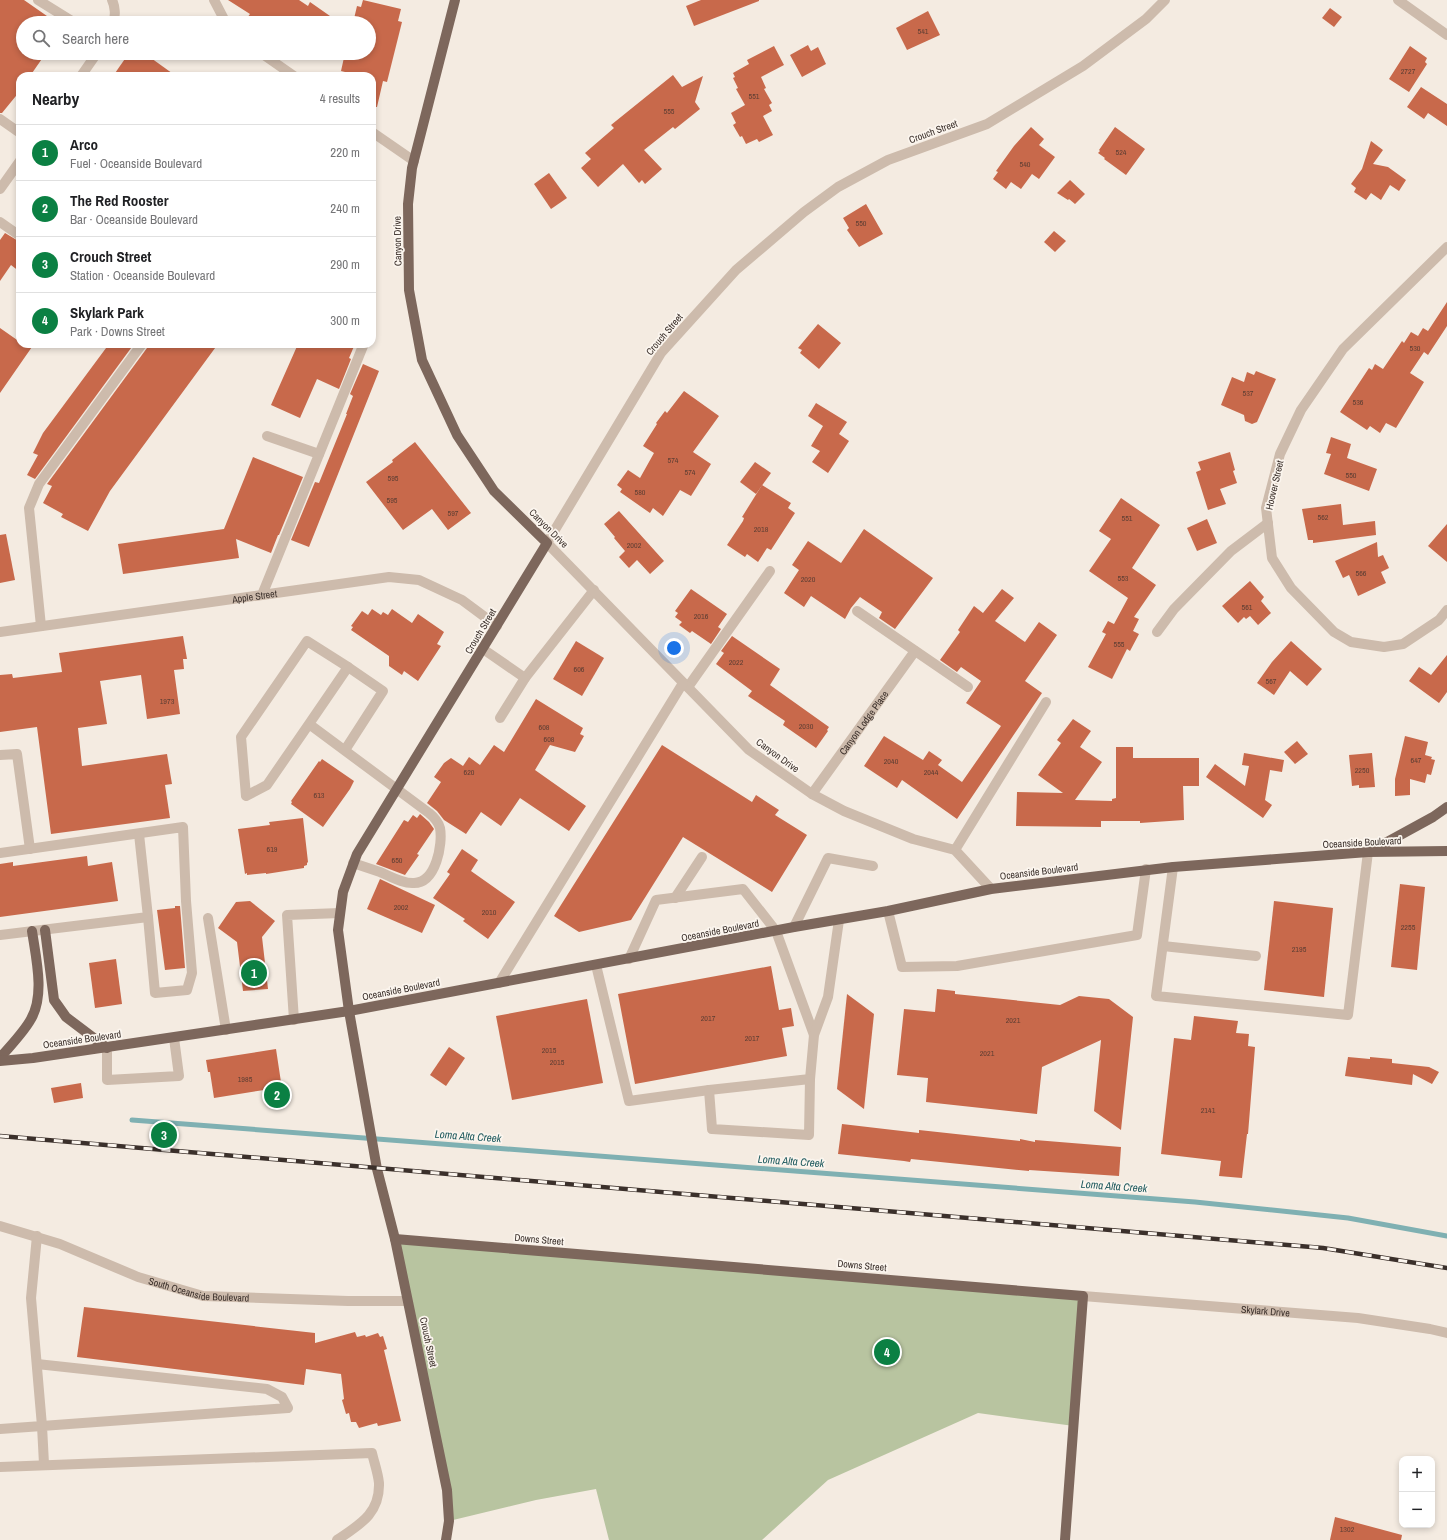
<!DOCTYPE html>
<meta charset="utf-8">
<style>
:root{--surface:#fff;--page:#f2f2f2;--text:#202124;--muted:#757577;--line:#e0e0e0;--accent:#0b8043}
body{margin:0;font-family:"Archivo Narrow",sans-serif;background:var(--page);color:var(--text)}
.controls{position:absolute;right:12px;bottom:12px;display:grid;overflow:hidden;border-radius:8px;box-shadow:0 2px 6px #0003}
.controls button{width:36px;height:36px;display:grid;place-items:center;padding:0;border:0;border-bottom:1px solid var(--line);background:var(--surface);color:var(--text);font:20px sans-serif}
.you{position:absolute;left:674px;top:648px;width:14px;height:14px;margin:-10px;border:3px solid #fff;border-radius:50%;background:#1a73e8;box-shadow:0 0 0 6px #1a73e833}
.badge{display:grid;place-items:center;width:26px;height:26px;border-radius:50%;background:var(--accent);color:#fff;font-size:13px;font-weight:700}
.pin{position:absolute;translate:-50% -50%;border:2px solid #fff;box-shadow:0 1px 4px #0006}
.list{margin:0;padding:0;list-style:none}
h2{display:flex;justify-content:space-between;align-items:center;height:52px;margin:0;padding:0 16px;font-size:17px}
h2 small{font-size:13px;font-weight:400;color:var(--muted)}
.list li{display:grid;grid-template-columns:26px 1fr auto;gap:12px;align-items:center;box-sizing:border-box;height:56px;padding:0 16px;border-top:1px solid var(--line)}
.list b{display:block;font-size:15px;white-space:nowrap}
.list p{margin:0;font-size:13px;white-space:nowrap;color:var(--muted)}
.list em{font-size:13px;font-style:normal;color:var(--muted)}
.icon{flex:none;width:22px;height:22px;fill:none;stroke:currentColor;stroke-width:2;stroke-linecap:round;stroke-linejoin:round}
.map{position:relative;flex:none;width:1447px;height:1540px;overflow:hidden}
.search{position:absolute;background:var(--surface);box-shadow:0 2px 6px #0003;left:16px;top:16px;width:360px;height:44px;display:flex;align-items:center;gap:10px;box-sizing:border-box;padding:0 14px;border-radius:22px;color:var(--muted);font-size:15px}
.panel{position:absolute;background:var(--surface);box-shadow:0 2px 6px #0003;left:16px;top:72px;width:360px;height:276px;border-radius:12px}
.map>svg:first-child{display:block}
</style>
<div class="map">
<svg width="1447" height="1540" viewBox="0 0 1447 1540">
<rect width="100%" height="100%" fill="#f4ebe1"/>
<path fill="#b8c4a0" d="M395,1239l688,56 -9,131 -96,-13 -150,67 -66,60h-153l-13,-51 -60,11 -87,21z"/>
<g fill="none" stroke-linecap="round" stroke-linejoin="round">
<path stroke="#7fb0b2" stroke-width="5" d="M132,1120l1063,82 153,16 99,18"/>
</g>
<g fill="#c8694b">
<path d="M0,0h24l33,23h-34v30h23l-16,23h-10v15l-18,22h-2z"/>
<path d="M228,0h71l9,6 2,-4 30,21h-85l-8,-5 3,-4z"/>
<path d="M363,0l38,9 -3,12 4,1 -15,60 -4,-1 -6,26h-5v-31h-28l1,-4 -4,-1 4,-18h24v-30h-16l4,-17 4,1z"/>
<path d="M701,0h58v1l-65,25 -8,-20z"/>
<path d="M1330,8l12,9 -8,10 -12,-9z"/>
<path d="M928,11l12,24 -33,15 -11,-22z"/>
<path d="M808,45l3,6 7,-4 8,17 -24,13 -12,-22z"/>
<path d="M774,46l10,19 -23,12 5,11 -2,1 8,14 -3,2 3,6 -9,5 10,19 -14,7 -2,-3 -11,5 -4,-8 -2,1 -7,-12 3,-2 -5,-10 14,-8 -9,-16 2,-1 -5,-10 2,-1 -2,-4 16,-9 -2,-4z"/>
<path d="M1410,46l17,12 -2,4 2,2 -18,28 -20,-13z"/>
<path d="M129,53h15l32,23h-63z"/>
<path d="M673,75l9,12 21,-11 -8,26 5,7 -25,20 -2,-2 -29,23 18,19 -17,15 -3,-4 -3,3 -16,-19 -25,23 -17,-19 10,-9 -6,-6 29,-25 -3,-3z"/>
<path d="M1421,87l26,17v22l-19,-13 -4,6 -17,-12z"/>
<path d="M1031,127l13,12 -5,6 16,12 -16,22 -7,-5 -11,15 -10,-7 -5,7 -13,-10 5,-7 -2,-1 18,-25z"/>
<path d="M1115,127l30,22 -19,26 -22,-16 1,-1 -7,-5 2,-2 -1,-1z"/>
<path d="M1371,141l12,9 -10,14 15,3 18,13 -7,11 -9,-6 -9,15 -10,-7 -5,7 -12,-8 2,-4 -5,-4 11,-15z"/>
<path d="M549,173l18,25 -16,11 -17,-25z"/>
<path d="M1070,180l15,14 -10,10 -6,-5 -1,1 -11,-7z"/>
<path d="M866,204l17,30 -24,13 -12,-17 2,-2 -6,-10z"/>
<path d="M1054,231l12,10 -11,11 -11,-10z"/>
<path d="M5,233l15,9v30l-9,-7 -11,16v-41z"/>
<path d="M1447,302v24l-19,29 -4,-3 -14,21 14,9 -28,46 -10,-5 -6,10 -10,-7 -3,4 -27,-18 29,-44 3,2 3,-6 8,5 19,-28 2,2 7,-11 7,4 5,-8 5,3z"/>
<path d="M818,324l23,19 -22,26 -19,-16 2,-3 -4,-2z"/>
<path d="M0,328l20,14v2h14l-34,49z"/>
<path d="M109,344h25l-99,135 -8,-4 11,-20 -5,-2 10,-20z"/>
<path d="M148,344h70l-108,147 -22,40 -27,-14 2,-3 -20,-11 9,-17 -5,-2 100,-136z"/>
<path d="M298,344h57l-6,14 2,1 -12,30 -22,-10 -17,39 -29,-13z"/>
<path d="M363,364l16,7 -70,176 -18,-7 24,-58 4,1 28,-69h-1l7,-18 -3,-2z"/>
<path d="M1256,371l20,8 -19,43 -5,2 -7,-3 -1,-6 -23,-10 11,-28 12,5 3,-10 7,3z"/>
<path d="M684,391l35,25 -26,36 18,12 -20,32 -11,-6 -17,26 -10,-8 -3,5 -30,-21 2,-3 -5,-4 11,-15 12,8 14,-25 -11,-7 14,-22 -1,-1 9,-12 2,2z"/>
<path d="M816,403l31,19 -8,12 10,7 -21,32 -16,-11 8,-11 -9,-5 12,-20 -15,-10z"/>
<path d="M1331,437l20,7 -4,14 30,11 -8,22 -45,-17 7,-20 -5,-1z"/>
<path d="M415,442l56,71 -23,17 -16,-21 -29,21 -37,-48 27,-20 -1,-2z"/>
<path d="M1230,452l5,18 -2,1 4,12 -17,6 6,15 -18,6 -12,-38 5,-2 -3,-8z"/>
<path d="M253,457l50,20 -24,58h-1l-7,18 -35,-14 3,19 -116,16 -5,-30 106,-15z"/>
<path d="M755,462l16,11 -15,21 -16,-12z"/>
<path d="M762,485l29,18 -3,5 7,5 -24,37 -4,-2 -9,14 -11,-8 -2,3 -18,-12 16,-24 1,-3 -2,-1z"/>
<path d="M1121,498l39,27 -28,43 24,17 -22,32 5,2 -6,12 6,3 -9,17 -3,-2 -15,30 -24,-12 18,-33 -4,-2 6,-11 6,3 14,-26 -39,-27 22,-32 -12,-8z"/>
<path d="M1341,504l2,21 32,-4 1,14 -63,8v-3h-5l-6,-31z"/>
<path d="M619,511l45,50 -14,13 -13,-14 -8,8 -10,-11 6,-6 -11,-13 1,-1 -11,-13z"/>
<path d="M1207,519l10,24 -20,8 -10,-23z"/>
<path d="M1447,524v38l-19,-16z"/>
<path d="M864,529l69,49 -38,51 -16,-11 3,-6 -22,-15 -9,11 -6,11 -34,-23 -7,11 -20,-14 15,-23 -7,-5 16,-24 33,22z"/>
<path d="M6,534l9,46 -15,3v-48z"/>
<path d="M1377,542l1,15 5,-2 6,13 -8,4 5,11 -28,13 -9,-21 -6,3 -8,-17z"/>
<path d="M1250,581l14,16 -3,4 10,12 -13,12 -8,-9 -4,3 -2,-2 -6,6 -16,-17z"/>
<path d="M691,589l36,25 -9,13 3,2 -10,15 -19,-13 -2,2 -11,-8 3,-3 -7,-5 3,-4 -3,-2z"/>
<path d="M1002,589l12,9 -19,23 30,21 14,-20 18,13 -32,46 17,12 -85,126 -55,-39 -5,8 -33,-22 20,-30 39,24 6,-9 13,9 -4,5 24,17 39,-56 -35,-23 15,-22 -20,-14 -4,5 -17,-12 20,-28 -2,-2 16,-24 9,7z"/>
<path d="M372,609l9,6 2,-3 5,3 4,-6 20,14 6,-9 26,18 -7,12 4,2 -23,35 -14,-10 -2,4 -13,-9v-10l-38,-26 2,-3 -2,-1 11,-15 6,4z"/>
<path d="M183,636l4,23h-4l1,10 -10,1 6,44 -33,5 -6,-44 -41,6 7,43 -29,4 4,38 85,-12 5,30 -7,1 5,33 -119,16 -14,-107 -37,5v-57l12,-1 1,4 49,-6 -3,-19z"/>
<path d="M732,636l48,33 -10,16 59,42 -2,3 1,1 -12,17 -33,-23 2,-4 -37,-25 4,-5 -36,-27 8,-11 -3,-2z"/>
<path d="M576,641l28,17 -22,38 -29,-17z"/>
<path d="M1291,641l31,28 -15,17 -17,-15 -16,24 -17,-12 15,-21z"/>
<path d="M1447,655v37l-8,11 -30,-22 10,-14 12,8z"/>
<path d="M536,699l47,29 -3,6 4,2 -9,16 -25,-7 -15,25 51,36 -17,25 -49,-33 -19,28 -20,-14 -15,22 -22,-14 -7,-9 -10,-8 14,-21 -7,-5 10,-14 7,-5 12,8 6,-9 11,8 14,-20 10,7z"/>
<path d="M1073,719l18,12 -11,16 22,15 -27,38 37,1v-2l4,-1v-51h17v11h66v28h-16l1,34 -44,3v-2h-39v6l-85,-1 1,-34 46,1 -25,-18 23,-32 -4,-3z"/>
<path d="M1405,736l23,6 -3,13 7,2 -1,2 4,1 -4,15 -4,-1 -2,9 -15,-4v16l-15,1v-17z"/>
<path d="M1297,741l11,13 -13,10 -11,-12z"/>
<path d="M662,745l90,57 4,-7 23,15 -4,5 32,20 -35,57 -89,-55 -52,83 -52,12 -25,-16z"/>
<path d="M1244,753l40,7 -2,12 -12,-2 -5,30 7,5 -9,13 -57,-41 9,-13 30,22 4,-20 -7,-1z"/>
<path d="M1372,753l3,34 -16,1v-3l-7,1 -3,-31z"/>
<path d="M322,759l32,22 -4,8 -27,38 -32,-23 1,-2 -1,-1 28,-40 1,1z"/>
<path d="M420,814l9,8 5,7 -17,25 2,1 -14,20 -29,-11 28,-44 4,2 5,-7 4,3z"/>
<path d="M303,818l5,44 -1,1v2l-3,1v2l-38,6v-1l-19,2v-2l-2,1 -7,-45 32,-4 -1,-3z"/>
<path d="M462,849l16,11 -7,11 44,31 -27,37 -25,-18 2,-2 -32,-21 17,-24 -3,-2z"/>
<path d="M87,856l1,10 24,-4 6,39 -118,16v-53l13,-2v4z"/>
<path d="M380,879l55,26 -13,28 -55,-24z"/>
<path d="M1400,884l25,3 -8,83 -26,-3z"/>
<path d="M250,901l25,20 -13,16 6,52 -25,2 -6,-49 -19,-14 18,-26z"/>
<path d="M1274,901l59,7 -9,89 -60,-7z"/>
<path d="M175,906h5l5,62 -20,2 -8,-60 18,-2z"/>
<path d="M116,959l6,45 -27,4 -6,-45z"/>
<path d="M771,966l8,44 12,-2 3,18 -12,2 5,28 -152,28 -17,-90z"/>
<path d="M937,989l18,2v3l105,11 19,-9 30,3 24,18 -12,113 -27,-19 7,-71 -59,27 -5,47 -111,-12 2,-24 -31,-3 7,-66 31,3z"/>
<path d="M847,994l27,20 -10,95 -27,-20z"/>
<path d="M587,999l16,84 -91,17 -16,-84z"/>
<path d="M1194,1016l44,5 -2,12 13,1 -1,12 7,1 -7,87h-1l-5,44 -23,-2 2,-15 -60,-7 13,-116 17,2z"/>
<path d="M449,1047l16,11 -19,28 -16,-11z"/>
<path d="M276,1049l8,53 -9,1 -9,-1 -2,-12 -50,8 -4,-26h-2l-2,-12z"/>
<path d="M1348,1057l22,2v-2l22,2v4l37,4 10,5 -7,12 -19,-10 -1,11 -67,-9z"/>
<path d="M81,1083l2,15 -29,5 -3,-15z"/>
<path d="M842,1124l77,9v-3l101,11v-2l15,3v-2l86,7 -2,29 -90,-6v1l-118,-12 -1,3 -6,-1 -66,-7z"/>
<path d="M84,1307l231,26v10l40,-11 2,5 8,-2 1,2 12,-4 2,4 3,-1 4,13 -3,1 17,71 -23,5 -1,-3 -18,5 -3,-6h-5l-2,-9 -3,1 -4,-14 2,-1 -3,-25 -35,-5 -2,16 -227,-28z"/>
<path d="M1335,1517l67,18 -1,5h-71z"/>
</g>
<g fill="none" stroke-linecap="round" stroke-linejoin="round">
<g stroke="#cdbbac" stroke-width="10">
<path d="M38,0l37,23"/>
<path d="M112,0c3,6 4,16 1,23"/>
<path d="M214,0l12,23"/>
<path d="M1398,0l49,35"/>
<path d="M261,53l33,23"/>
<path d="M81,76l16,-23"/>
<path d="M0,119l20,14"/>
<path d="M372,132l42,29"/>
<path d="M0,189l20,-28"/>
<path d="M0,222l20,14"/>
<path d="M1447,247l-104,102 -42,61 -21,44 -14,54 6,50 19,30 43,44 17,10 33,5 19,-3 36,-24 8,-10"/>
<path d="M267,436l52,18"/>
<path d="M262,595l101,-249"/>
<path d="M857,611l111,76"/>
<path d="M41,626l-12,-118 10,-24 103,-140"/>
<path id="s1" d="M0,632l389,-55 30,3 43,20 35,26"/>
<path d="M1157,632l17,-23 57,-58 37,-28"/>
<path d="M483,649l42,29 69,-88"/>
<path d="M688,687l82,-116"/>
<path d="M500,718l25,-40"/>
<path d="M309,724l-42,61 -21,11 -5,-59 66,-96 41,26 -39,57 120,89c5,4 9,8 11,15 3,16 -4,55 -26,55 -11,1 -24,-7 -34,-11 -9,-3 -18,-6 -27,-9"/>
<path d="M345,750l38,-59 -35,-24"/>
<path d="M0,755l17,-1 13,95"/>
<path id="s2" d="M812,794l103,-143"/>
<path d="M955,850l91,-148"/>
<path d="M0,853l183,-26 3,74 6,72 -5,17 -32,3 -7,-76"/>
<path d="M1173,867l-17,129 192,19 20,-163"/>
<path d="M991,889l-36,-39 -42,-11 -69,-28 -32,-17 -63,-44 -202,-207 114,-190 75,-83 68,-58 34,-25 50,-27 99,-36 96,-58 63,-47 19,-19"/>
<path d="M675,898l27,-41"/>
<path d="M888,911l14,56 55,-1 180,-31 9,-66"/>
<path d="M208,918l18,112"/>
<path d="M794,927l34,-69 45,8"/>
<path d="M0,935l148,-18 -9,-83"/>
<path d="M1163,946l93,10"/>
<path d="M629,959l27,-59 87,-11 33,42 38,104"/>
<path d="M596,965l33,136 80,-11 101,-11 4,-44 14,-38 11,-77"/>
<path d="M499,983l184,-300"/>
<path d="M294,1020l-7,-105 53,-2"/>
<path d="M107,1048v32l72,-4 -5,-38"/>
<path d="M709,1090l3,39 97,6 1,-56"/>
<path id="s3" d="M0,1226l60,18 78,33 65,19 145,5h60"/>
<path id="s4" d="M1083,1296l275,22 72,11 17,4"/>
<path d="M37,1364l230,25 15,8 6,11 -246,18 2,38"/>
<path d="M0,1429l42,-3 -11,-128 6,-62"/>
<path d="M0,1467l372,-14c2,9 6,20 7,30 1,31 -20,42 -42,57"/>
</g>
<g stroke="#7d675c" stroke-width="10">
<path d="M1369,852l64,-35 14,-10"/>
<path d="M45,930l9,70 12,17 41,31"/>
<path d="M0,1058c10,-12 24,-26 31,-39 14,-24 5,-61 1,-88"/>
<path d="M0,1061l33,-3 316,-47 445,-84 94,-16 103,-22 182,-22 195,-15 79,-1"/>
<path d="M395,1239l688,57 -18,244"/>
<path d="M446,1540l3,-19 -2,-31 -52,-251 -18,-70 -28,-158 -11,-81 5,-38 14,-38 190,-311 -53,-52 -37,-56 -35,-75 -13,-70 -1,-86 4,-36 43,-168"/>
</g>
<g stroke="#3b302b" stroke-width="4.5">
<path id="rail" d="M0,1136l1323,112 124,20"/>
</g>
<use href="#rail" stroke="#fbf5ee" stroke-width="3" stroke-dasharray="9" stroke-linecap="butt"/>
</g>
<g text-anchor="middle" stroke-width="3.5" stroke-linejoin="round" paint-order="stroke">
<g font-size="8" fill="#5e3e33">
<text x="923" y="34">541</text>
<text x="1408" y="74">2727</text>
<text x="754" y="99">551</text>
<text x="669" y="114">555</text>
<text x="1121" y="155">524</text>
<text x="1025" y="167">540</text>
<text x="861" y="226">550</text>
<text x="1415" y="351">530</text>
<text x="1248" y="396">537</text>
<text x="1358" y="405">536</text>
<text x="673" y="463">574</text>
<text x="690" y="475">574</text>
<text x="1351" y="478">550</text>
<text x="393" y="481">595</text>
<text x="640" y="495">580</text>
<text x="392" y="503">595</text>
<text x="453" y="516">597</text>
<text x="1323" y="520">562</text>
<text x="1127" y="521">551</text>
<text x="761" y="532">2018</text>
<text x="634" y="548">2002</text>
<text x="1361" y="576">566</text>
<text x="1123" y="581">553</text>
<text x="808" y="582">2020</text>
<text x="1247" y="610">561</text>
<text x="701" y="619">2016</text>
<text x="1119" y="647">555</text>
<text x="736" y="665">2022</text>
<text x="579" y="672">606</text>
<text x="1271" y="684">567</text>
<text x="167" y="704">1973</text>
<text x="806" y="729">2030</text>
<text x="544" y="730">608</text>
<text x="549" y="742">608</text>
<text x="1416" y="763">647</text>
<text x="891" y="764">2040</text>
<text x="1362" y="773">2250</text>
<text x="469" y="775">620</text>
<text x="931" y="775">2044</text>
<text x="319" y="798">613</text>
<text x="272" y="852">619</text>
<text x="397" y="863">650</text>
<text x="401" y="910">2002</text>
<text x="489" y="915">2010</text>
<text x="1408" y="930">2255</text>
<text x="1299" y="952">2195</text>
<text x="708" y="1021">2017</text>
<text x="1013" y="1023">2021</text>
<text x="752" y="1041">2017</text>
<text x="549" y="1053">2015</text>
<text x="987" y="1056">2021</text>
<text x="557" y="1065">2015</text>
<text x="245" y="1082">1985</text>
<text x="1208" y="1113">2141</text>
<text x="1347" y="1532">1302</text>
</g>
<g font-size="10" fill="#3b302b" stroke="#fbf5ee">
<text transform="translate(933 131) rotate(-20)" y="4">Crouch Street</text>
<text transform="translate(397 241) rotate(-91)" y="4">Canyon Drive</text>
<text transform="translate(664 334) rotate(-50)" y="4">Crouch Street</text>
<text transform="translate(1274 485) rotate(-77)" y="4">Hoover Street</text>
<text transform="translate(549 528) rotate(45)" y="4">Canyon Drive</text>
<text dy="4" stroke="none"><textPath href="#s1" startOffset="257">Apple Street</textPath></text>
<text transform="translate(480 631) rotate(-59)" y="4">Crouch Street</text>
<text dy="4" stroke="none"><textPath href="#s2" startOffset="88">Canyon Lodge Place</textPath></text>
<text transform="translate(778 755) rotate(36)" y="4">Canyon Drive</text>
<text transform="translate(1362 842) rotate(-3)" y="4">Oceanside Boulevard</text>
<text transform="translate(1039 871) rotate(-7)" y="4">Oceanside Boulevard</text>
<text transform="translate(720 930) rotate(-11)" y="4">Oceanside Boulevard</text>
<text transform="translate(401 989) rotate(-11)" y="4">Oceanside Boulevard</text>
<text transform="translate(82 1039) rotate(-8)" y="4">Oceanside Boulevard</text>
<text transform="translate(539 1239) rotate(5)" y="4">Downs Street</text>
<text transform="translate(862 1265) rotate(5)" y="4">Downs Street</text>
<text dy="4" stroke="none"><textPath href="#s3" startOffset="210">South Oceanside Boulevard</textPath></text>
<text dy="4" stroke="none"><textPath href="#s4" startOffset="183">Skylark Drive</textPath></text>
<text transform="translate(429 1342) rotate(78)" y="4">Crouch Street</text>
</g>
<g font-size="11" font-style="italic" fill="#1f5a5e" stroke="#fbf5ee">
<text transform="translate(468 1136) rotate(4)" y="4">Loma Alta Creek</text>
<text transform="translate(791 1161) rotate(4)" y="4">Loma Alta Creek</text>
<text transform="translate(1114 1186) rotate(4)" y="4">Loma Alta Creek</text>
</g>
</g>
</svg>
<div class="controls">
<button>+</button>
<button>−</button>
</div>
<div class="you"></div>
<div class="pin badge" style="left:254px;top:973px">1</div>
<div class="pin badge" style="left:277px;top:1095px">2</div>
<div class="pin badge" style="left:164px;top:1135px">3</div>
<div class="pin badge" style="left:887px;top:1352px">4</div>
<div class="search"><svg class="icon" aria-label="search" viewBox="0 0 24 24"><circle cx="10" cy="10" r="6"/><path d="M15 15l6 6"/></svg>Search here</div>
<section class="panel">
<h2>Nearby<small>4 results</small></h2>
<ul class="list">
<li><span class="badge">1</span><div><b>Arco</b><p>Fuel · Oceanside Boulevard</p></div><em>220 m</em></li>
<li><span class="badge">2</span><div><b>The Red Rooster</b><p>Bar · Oceanside Boulevard</p></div><em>240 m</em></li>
<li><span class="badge">3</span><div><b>Crouch Street</b><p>Station · Oceanside Boulevard</p></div><em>290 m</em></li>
<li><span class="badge">4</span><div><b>Skylark Park</b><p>Park · Downs Street</p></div><em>300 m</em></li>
</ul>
</section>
</div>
